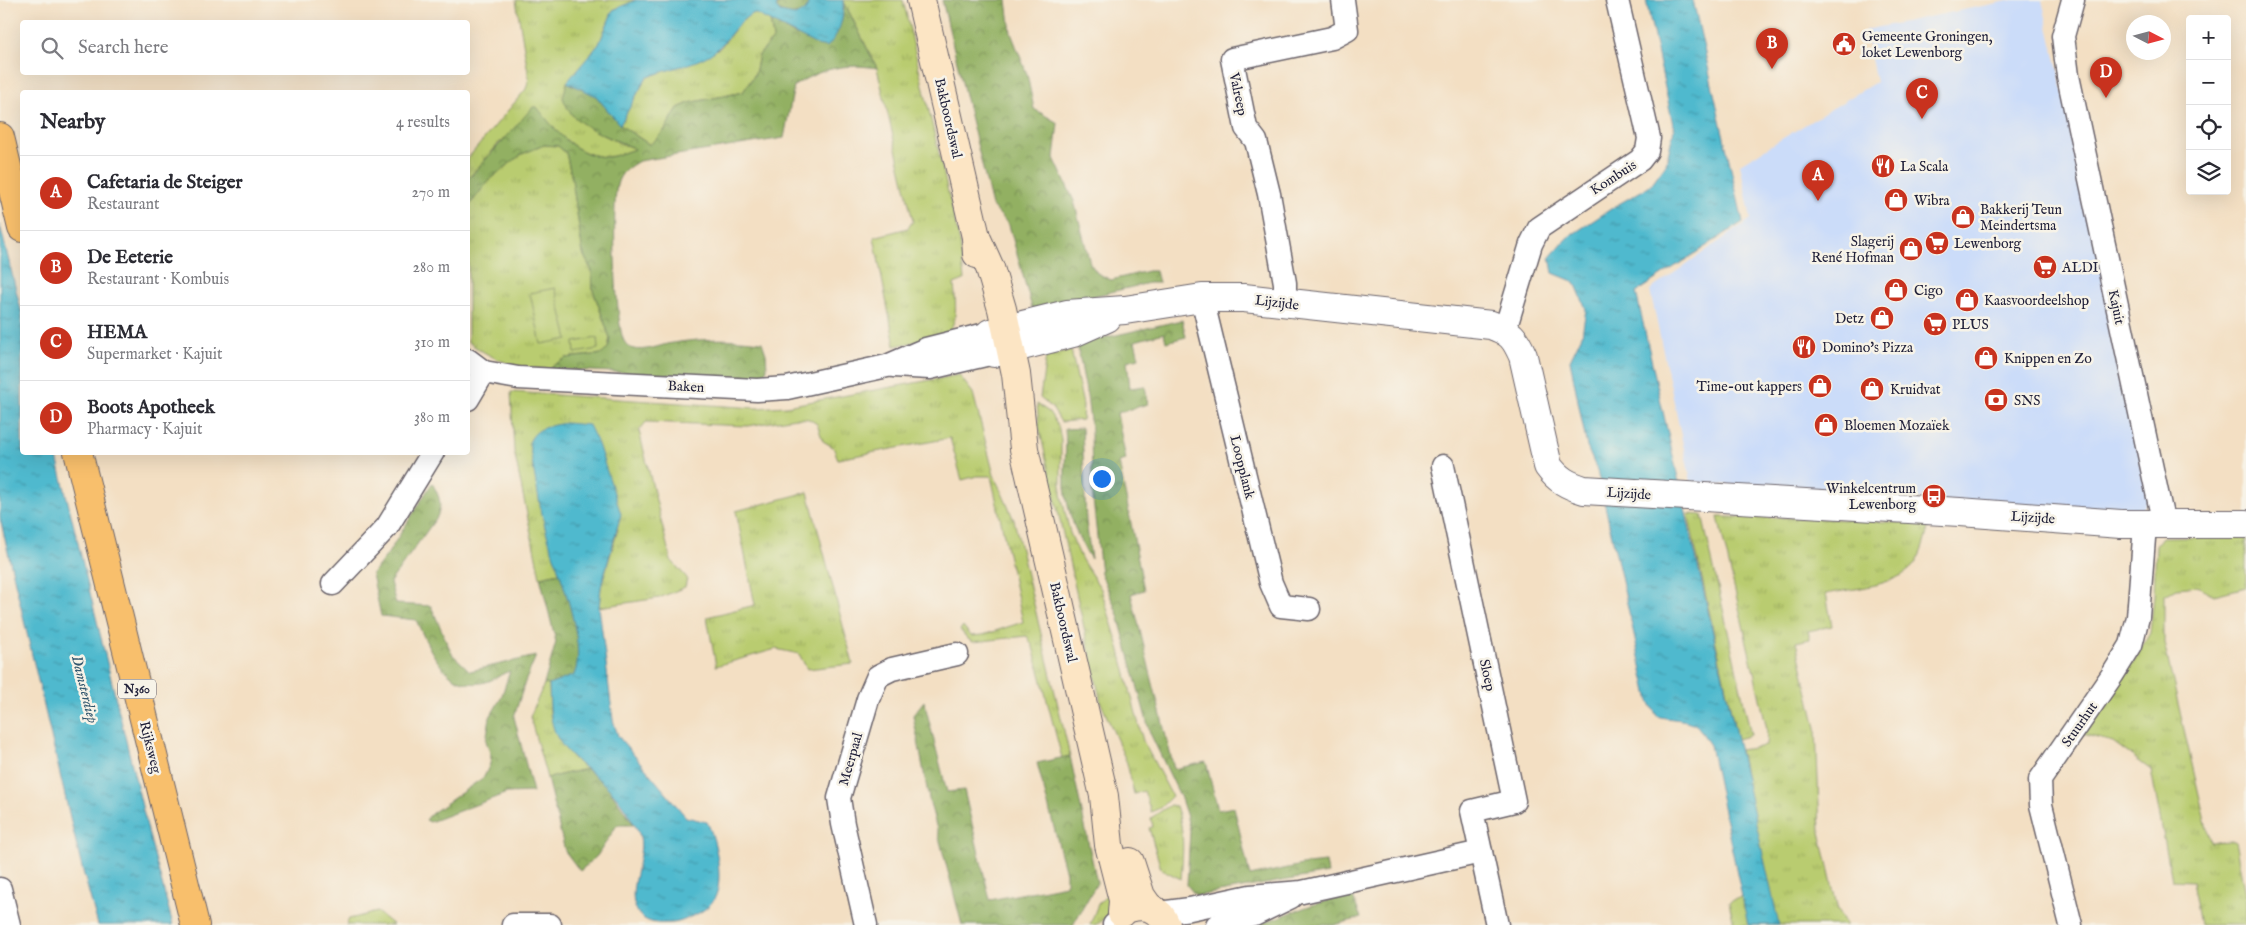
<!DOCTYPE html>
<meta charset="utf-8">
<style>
:root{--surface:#fff;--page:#f7f7f7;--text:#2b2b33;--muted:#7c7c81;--line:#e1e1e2;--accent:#c8321e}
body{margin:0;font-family:"IM FELL English",serif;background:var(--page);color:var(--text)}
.controls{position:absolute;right:15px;top:15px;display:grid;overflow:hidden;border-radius:5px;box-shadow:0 5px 20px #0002}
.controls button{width:45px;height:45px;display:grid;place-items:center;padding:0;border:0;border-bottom:1px solid var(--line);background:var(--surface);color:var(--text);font:25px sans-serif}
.compass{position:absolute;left:2126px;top:15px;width:45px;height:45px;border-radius:50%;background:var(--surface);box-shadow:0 5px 20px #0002;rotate:96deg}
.you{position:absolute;left:1101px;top:478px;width:18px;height:18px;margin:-12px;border:4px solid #fff;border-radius:50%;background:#1a73e8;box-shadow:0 0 0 8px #1a73e833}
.badge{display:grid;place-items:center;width:32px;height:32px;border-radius:50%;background:var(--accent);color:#fff;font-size:16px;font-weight:700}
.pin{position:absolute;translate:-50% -41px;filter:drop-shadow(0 1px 2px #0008)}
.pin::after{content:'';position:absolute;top:26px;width:18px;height:15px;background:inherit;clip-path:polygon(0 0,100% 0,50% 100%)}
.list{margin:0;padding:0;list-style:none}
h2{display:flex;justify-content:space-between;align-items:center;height:65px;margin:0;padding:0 20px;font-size:21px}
h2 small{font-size:16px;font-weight:400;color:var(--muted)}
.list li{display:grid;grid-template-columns:32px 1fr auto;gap:15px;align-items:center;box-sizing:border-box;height:75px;padding:0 20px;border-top:1px solid var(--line)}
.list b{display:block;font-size:19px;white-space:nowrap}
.list p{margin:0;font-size:16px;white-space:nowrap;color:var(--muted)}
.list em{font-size:16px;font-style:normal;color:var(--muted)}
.icon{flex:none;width:28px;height:28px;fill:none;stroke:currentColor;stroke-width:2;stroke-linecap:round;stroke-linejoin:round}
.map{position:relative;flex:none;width:2246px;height:925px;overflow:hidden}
.search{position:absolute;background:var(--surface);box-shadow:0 5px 20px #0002;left:20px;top:20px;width:450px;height:55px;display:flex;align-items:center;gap:12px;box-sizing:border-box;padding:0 18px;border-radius:5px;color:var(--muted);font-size:19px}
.panel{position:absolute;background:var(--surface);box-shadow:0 5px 20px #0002;left:20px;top:90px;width:450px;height:365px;border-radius:5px}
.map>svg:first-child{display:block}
</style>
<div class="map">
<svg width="2246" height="925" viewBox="0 0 2246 925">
<defs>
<pattern id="grass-tufts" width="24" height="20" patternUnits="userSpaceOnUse" patternTransform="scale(1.25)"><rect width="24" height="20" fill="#b9cc6f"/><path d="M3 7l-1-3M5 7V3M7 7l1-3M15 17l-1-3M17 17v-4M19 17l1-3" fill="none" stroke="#9faf61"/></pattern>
<pattern id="forest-crowns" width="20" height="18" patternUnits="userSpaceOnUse" patternTransform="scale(1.25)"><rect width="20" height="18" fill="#92b062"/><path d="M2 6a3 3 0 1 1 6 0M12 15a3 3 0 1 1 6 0" fill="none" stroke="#778f52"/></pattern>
<pattern id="water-ripples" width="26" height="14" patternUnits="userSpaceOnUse" patternTransform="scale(1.25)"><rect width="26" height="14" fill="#50b9ce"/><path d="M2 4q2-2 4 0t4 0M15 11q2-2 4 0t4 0" fill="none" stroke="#4296a8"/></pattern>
</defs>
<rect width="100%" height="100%" fill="#f7f3e8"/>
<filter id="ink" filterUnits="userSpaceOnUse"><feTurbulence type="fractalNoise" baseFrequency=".02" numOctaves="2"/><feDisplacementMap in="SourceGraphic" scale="10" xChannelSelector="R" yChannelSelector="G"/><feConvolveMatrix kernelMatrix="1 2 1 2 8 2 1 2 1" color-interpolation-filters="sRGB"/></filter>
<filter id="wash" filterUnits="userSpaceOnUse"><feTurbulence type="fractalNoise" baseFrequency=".0096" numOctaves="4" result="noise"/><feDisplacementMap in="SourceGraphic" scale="20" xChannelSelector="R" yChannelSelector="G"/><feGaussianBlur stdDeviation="1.12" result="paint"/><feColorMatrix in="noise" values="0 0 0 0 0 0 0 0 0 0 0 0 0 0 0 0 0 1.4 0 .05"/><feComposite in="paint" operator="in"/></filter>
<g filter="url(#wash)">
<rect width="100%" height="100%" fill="#f3dfc3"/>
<path fill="#cbdcf9" d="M2012,0h30l112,491 -16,25 -447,-34 -41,-192 101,-71 -11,-55 136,-82 -11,-52z"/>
<g fill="url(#grass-tufts)" stroke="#6e7755">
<path d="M516,0h120l-23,10 -14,34 -13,16 -14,55c20,14 40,26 64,34 -8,2 -19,7 -27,8 -24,0 -40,-13 -55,-29l-54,14 -32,37v-21l58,-69 3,-11z"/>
<path d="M843,0h60l57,243 4,37 -10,4c1,12 4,33 -3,44 -7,10 -43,15 -56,18l-21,-109 34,-9 5,-7 -36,-153z"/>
<path d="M754,13l16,7 3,19 -14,16 -4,19 -12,18 -54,11 -11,5 -14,23 -14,14 -30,-20 26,-47 74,-30 24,-30z"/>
<path d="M544,145l14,1 8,7 6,26 11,75 9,17 1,19 17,48 -2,10 -6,6 -36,4 -15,11c-37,-1 -52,-6 -83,-27v-135l22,-28 17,-15 15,-10z"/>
<path d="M1071,350l12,55 -1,15 -21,2 -9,-14 -12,-10 6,-42z"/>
<path d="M959,375l14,18 21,82 20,45 56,236 -8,2 -29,-111 -6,-11 -54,6 -5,-3 -8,-9 3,-4 8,10 12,-1 40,-13 -32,-146h-14l-15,4 -12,-42 -112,21 -5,-12 -10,-6 -6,-17 -8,-5 -14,-1 -47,8 -102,-4 -7,9 29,118 3,11 16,18 -2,9 -26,11 -60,9 2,-20 17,-58 -86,-92 -3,6 16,85 15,45 -20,4 -26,-126 -3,-59 245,16 30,-2z"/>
<path d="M1037,404l12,8 9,14 3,13v55l9,39 12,27 19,29 18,58 24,94 29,55 -12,12 -9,4 -7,-21 -10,3 -7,-31 -26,-60 -62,-276z"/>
<path d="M808,492l45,172 -46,5 -8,-15 -23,-5 -60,17 -9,-49 48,-12 -19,-94z"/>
<path d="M1688,514l14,1 49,220 -14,4z"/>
<path d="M1718,517l92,1 119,6c-3,13 -7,30 -15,41 -17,21 -63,24 -88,29l6,32 -24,5 2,8 -14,3 20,86 4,104 18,78 8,15h-112l-5,-23 17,-7 23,-6 -29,-139 26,-4 1,-17z"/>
<path d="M2246,536v51l-32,8 -17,-9 -20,2 -13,7v48l46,199 25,-1 11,59v25h-46l-8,-44 -20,-1 -21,-110 -38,-28 -31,-8 53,-75 15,-26 4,-37 2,-51 6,-8z"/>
<path d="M544,684l5,1 1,30 22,42 14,12 -39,9 -17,-61z"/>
<path d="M1170,805l6,1c9,24 7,48 5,73l-20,-10 -12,-41 4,-1 -2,-9z"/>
<path d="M1114,888c-3,14 -4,37 -24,37l8,-21z"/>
</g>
<g fill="url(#forest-crowns)" stroke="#5a694e">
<path d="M779,0h28l2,5 -4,6c-11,4 -21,6 -29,-4z"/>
<path d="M942,0h65l4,33 16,41 7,35 24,14 -4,35 20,43 16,62 7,10 14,7 37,-9h8l3,12h-10l-106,25h-11l-23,-83 -17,-19z"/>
<path d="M844,2l33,66c-32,-5 -56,0 -83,18l-10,52 -145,23c-10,6 -19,11 -22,24 -5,21 -2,139 7,156 1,2 4,5 5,6 10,6 27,0 38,-3 33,-6 61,-6 95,-2l4,12 1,15 -6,8 -23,1 -187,-9 1,-3 14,-8 36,-4 6,-6 2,-10 -17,-48 -1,-19 -9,-17 -11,-75 -6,-26 -8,-7 -14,-1 -22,9 -32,25 -22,28v-28l65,-72h4c19,24 38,50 72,50 8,-1 18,-6 26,-8 -20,-10 -45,-17 -62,-33 -5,-5 -7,-12 -10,-18l4,-16 29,14 24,29 30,20 14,-14 14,-23 11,-5 54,-11 12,-18 4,-19 14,-16 -3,-19 27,16 47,-25z"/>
<path d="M1182,320l4,17 -20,5 -2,-9 -29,8 4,17 -12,3 3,27 15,-2 3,18 -31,9 9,47 -7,2 25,128 -13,4 43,175 32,-7 12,48 16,-3 16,69 57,-12 19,-2 2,11 -132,23 -9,-11 3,-54 -4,-17 -6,-18 -30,-63 -32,-118 -17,-42 -9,-83 -1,-61 -4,-33 -10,-52z"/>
<path d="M1082,428l4,93 5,38c-14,-20 -24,-48 -26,-72 -1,-20 2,-39 0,-58z"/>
<path d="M432,483c7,13 11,20 5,34l-47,65 6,22 35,2 21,48 18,17 66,-15 -11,26 -11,35 19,75 -26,1 -77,29 -4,-2 5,-6 53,-37 6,-13 1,-8 -5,-15 4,-24 11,-19 9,-27c-9,3 -19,11 -29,12 -37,6 -52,-36 -65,-63l-35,-4 -9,-42 15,-19z"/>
<path d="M560,573c8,27 26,76 14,102l-25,10 -5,-1 12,-42 -16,-65z"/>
<path d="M924,701l23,91 17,-2 26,110 76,-15v-12l-29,-110 33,-7 27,127 -24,42h-111l-33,-126 -16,-84z"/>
<path d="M586,769l21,17 27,39h-17l-20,31 -17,15 -15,-20 -18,-73z"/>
<path d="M1352,895l9,23 -27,7h-77l55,-20z"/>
</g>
<g fill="#b9cc6f" stroke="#6e7755">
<path d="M555,288l13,51 -27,5 -11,-51z"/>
<path d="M597,338l1,11 -23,4 -1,-11z"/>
<path d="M377,912l16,13h-47l3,-6z"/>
</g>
<g fill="url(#water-ripples)" stroke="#396e84">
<path d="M636,0h143l-3,7 4,5 15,3 10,-4 3,-6 -1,-5h36c1,20 -3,33 -16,47l-10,-2 -63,-32c-19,8 -26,31 -45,42 -19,11 -43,14 -63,23l-26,47 -24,-29 -29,-14 32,-38 14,-34z"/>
<path d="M1646,0h47l50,222 -107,70 143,633h-31l-38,-180c-4,-5 -9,-16 -14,-20 -11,-7 -27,-5 -39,-9l-8,-15 -52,-231 -10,-23 -17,-87 12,-25 4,-26 -11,-27 -22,-9 -3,-16 17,-19 50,-33 33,-19 16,-22 8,-35z"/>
<path d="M0,225l22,89v138l34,1 94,386 23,86h-75l-17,-61 -81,-346z"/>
<path d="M565,423l24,2 9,19 23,70 -20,73 -2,20 14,113 5,16 68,81 21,5c9,17 19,64 5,80 -5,7 -14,12 -22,15 -7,4 -13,6 -21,6 -9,0 -18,1 -26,-5 -25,-20 7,-63 -5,-87 -8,-15 -20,-35 -33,-46 -16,-16 -37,-27 -48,-48 -8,-16 -7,-34 -8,-52l25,-10c15,-34 -20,-112 -29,-148 -7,-28 -11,-56 -16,-84 6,-16 21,-17 36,-20z"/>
</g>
</g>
<g filter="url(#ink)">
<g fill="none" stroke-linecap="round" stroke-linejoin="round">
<g stroke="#6b646b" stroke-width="25">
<g id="minor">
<path d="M2073,0l-10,36 5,40 96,449"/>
<path d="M1202,298l69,285 10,23 28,3"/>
<path d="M1285,303v-20l-16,-89 -13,-53 -10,-13 -14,-69 100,-21 15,-8 -4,-30"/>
<path d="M1505,330l26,-86 8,-16 101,-68 7,-9 2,-13 -32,-138"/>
<path d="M468,360l16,12 34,6 239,12 30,-2 100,-22 39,-17 64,-16"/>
<path d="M893,366l37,2 64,-15"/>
<path d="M468,399l16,-27"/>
<path d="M1443,466l71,335 -42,10 25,114"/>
<path d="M333,584l54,-57 46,-75"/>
<path d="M0,889l9,36"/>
<path d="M1159,913l31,-4 60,-13 52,-4 179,-40"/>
<path d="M513,925h37"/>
<path d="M866,925l-23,-101 -4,-26 29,-99 10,-23 14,-7 65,-15"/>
<path d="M1114,925h1"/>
<path d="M1217,925l37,-10 37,-18"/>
<path d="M2071,925l-30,-120 -1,-25 73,-106 18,-29 7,-28 7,-92"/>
</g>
</g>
<g stroke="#6b646b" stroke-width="30">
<g id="tertiary">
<path d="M990,333l77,-19 58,-4 77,-12h42l247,27c20,7 24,13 32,31l25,110c10,14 20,19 36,24l376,22 161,12h125"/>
<path d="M994,353l79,-20 34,-15"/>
</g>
</g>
<g stroke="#6b646b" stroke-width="30">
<g id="secondary">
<path d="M921,0l55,237 1,17"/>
<path d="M976,237l14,31 12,41 14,65 8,75 80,347 5,49 14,55 -1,13"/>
<path d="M1130,862l11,34 7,10"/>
<path d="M1130,908c16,-5 30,1 36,17"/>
</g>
</g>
<g stroke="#6b646b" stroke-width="30">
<g id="primary">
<path d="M0,137l22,91"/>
<path d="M78,452l117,473"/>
</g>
</g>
<use href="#minor" stroke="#fff" stroke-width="22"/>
<use href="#tertiary" stroke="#fff" stroke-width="28"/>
<use href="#secondary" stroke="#fce5c4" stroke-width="28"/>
<use href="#primary" stroke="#f8bf6c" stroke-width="28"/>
</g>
</g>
<defs>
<g id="civic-disc" transform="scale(1.25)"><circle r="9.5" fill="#c8321e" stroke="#f7f3e8"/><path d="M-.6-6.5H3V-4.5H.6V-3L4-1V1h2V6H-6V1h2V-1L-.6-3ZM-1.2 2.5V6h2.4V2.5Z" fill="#fff"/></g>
<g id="restaurant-disc" transform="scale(1.25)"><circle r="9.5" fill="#c8321e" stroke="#f7f3e8"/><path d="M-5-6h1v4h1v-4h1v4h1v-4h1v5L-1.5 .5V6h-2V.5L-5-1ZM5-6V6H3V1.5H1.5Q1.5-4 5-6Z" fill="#fff"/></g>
<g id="shop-disc" transform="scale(1.25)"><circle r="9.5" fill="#c8321e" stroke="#f7f3e8"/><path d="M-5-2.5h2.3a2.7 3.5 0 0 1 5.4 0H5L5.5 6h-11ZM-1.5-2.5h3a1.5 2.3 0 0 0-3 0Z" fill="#fff"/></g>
<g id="supermarket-disc" transform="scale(1.25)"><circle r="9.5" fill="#c8321e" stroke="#f7f3e8"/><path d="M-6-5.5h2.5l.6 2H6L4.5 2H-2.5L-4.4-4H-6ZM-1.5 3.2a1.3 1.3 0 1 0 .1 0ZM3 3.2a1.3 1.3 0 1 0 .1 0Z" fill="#fff"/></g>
<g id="bank-disc" transform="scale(1.25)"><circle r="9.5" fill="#c8321e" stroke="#f7f3e8"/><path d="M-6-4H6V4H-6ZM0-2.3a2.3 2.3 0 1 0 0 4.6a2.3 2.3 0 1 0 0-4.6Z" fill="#fff"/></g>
<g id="bus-disc" transform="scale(1.25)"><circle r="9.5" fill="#c8321e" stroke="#f7f3e8"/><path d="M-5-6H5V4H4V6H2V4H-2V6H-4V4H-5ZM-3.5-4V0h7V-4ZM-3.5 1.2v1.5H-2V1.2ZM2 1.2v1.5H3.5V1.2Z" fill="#fff"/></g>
</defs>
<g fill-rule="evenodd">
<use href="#civic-disc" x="1844" y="44"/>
<use href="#restaurant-disc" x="1883" y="166"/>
<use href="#shop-disc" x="1896" y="200"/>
<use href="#shop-disc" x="1963" y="217"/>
<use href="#supermarket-disc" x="1937" y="243"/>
<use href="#shop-disc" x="1911" y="249"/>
<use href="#supermarket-disc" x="2045" y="267"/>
<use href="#shop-disc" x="1896" y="290"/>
<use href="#shop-disc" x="1967" y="300"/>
<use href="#shop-disc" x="1882" y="318"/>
<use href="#supermarket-disc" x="1935" y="324"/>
<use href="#restaurant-disc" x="1804" y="347"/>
<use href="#shop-disc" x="1986" y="358"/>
<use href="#shop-disc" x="1820" y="386"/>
<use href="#shop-disc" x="1872" y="389"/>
<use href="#bank-disc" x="1996" y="400"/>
<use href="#shop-disc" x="1826" y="425"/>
<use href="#bus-disc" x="1934" y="496"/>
</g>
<g text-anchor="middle" stroke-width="5" stroke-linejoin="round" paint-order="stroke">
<rect fill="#f7f3e8" stroke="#62616f" stroke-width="1" x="118" y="679.5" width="38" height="19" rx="4"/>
<g font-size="12" font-weight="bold" fill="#22223b">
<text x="137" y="693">N360</text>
</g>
<g font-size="14" fill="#22223b" stroke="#f7f3e8" text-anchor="start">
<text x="1862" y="41">Gemeente Groningen,<tspan x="1862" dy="16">loket Lewenborg</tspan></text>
<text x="1900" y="171">La Scala</text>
<text x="1914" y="205">Wibra</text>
<text x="1980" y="214">Bakkerij Teun<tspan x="1980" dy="16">Meindertsma</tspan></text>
<text x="1894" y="246" text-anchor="end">Slagerij<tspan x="1894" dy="16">René Hofman</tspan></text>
<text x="1954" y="248">Lewenborg</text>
<text x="2062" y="272">ALDI</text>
<text x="1914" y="295">Cigo</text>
<text x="1984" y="305">Kaasvoordeelshop</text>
<text x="1864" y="323" text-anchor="end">Detz</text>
<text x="1952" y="329">PLUS</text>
<text x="1822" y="352">Domino's Pizza</text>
<text x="2004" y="363">Knippen en Zo</text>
<text x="1802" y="391" text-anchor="end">Time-out kappers</text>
<text x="1890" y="394">Kruidvat</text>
<text x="2014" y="405">SNS</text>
<text x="1844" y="430">Bloemen Mozaïek</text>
<text x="1916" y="493" text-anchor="end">Winkelcentrum<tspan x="1916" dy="16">Lewenborg</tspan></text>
</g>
<g font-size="14" fill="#22223b" stroke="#f7f3e8">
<text transform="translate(1239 94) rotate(78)" y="5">Valreep</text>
<text transform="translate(949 118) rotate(77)" y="5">Bakboordswal</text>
<text transform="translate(1613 177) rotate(-33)" y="5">Kombuis</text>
<text transform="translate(1277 302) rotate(7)" y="5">Lijzijde</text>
<text transform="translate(2117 307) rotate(78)" y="5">Kajuit</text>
<text transform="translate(686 386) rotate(3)" y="5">Baken</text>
<text transform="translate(1243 467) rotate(76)" y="5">Loopplank</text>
<text transform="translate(1629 493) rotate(4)" y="5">Lijzijde</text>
<text transform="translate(2033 517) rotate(4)" y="5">Lijzijde</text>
<text transform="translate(1064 622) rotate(77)" y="5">Bakboordswal</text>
<text transform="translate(1488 675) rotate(78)" y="5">Sloep</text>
<text transform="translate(2079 724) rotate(-55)" y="5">Stuurhut</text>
<text transform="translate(151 747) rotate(76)" y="5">Rijksweg</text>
<text transform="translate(850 759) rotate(-74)" y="5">Meerpaal</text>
</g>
<g font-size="15" font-style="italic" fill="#32576e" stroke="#f7f3e8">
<text transform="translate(85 689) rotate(76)" y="5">Damsterdiep</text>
</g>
</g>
</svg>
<div class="controls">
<button>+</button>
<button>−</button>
<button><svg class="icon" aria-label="locate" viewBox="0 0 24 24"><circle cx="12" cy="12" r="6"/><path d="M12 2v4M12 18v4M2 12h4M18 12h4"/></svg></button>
<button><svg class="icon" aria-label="layers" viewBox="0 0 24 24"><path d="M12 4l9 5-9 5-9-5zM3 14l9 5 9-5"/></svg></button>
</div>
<svg class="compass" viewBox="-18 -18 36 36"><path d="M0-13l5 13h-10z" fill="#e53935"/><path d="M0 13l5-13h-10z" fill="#7c7c81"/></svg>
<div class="you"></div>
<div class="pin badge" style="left:1818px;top:201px">A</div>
<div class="pin badge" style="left:1772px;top:69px">B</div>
<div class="pin badge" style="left:1922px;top:119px">C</div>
<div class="pin badge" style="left:2106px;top:98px">D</div>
<div class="search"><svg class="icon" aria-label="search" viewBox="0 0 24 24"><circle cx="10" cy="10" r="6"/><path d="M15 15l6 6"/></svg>Search here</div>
<section class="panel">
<h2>Nearby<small>4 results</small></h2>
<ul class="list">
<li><span class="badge">A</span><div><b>Cafetaria de Steiger</b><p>Restaurant</p></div><em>270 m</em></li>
<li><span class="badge">B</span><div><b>De Eeterie</b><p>Restaurant · Kombuis</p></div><em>280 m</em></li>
<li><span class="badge">C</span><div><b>HEMA</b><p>Supermarket · Kajuit</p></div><em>310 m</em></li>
<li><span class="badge">D</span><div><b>Boots Apotheek</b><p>Pharmacy · Kajuit</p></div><em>380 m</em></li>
</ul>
</section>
</div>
